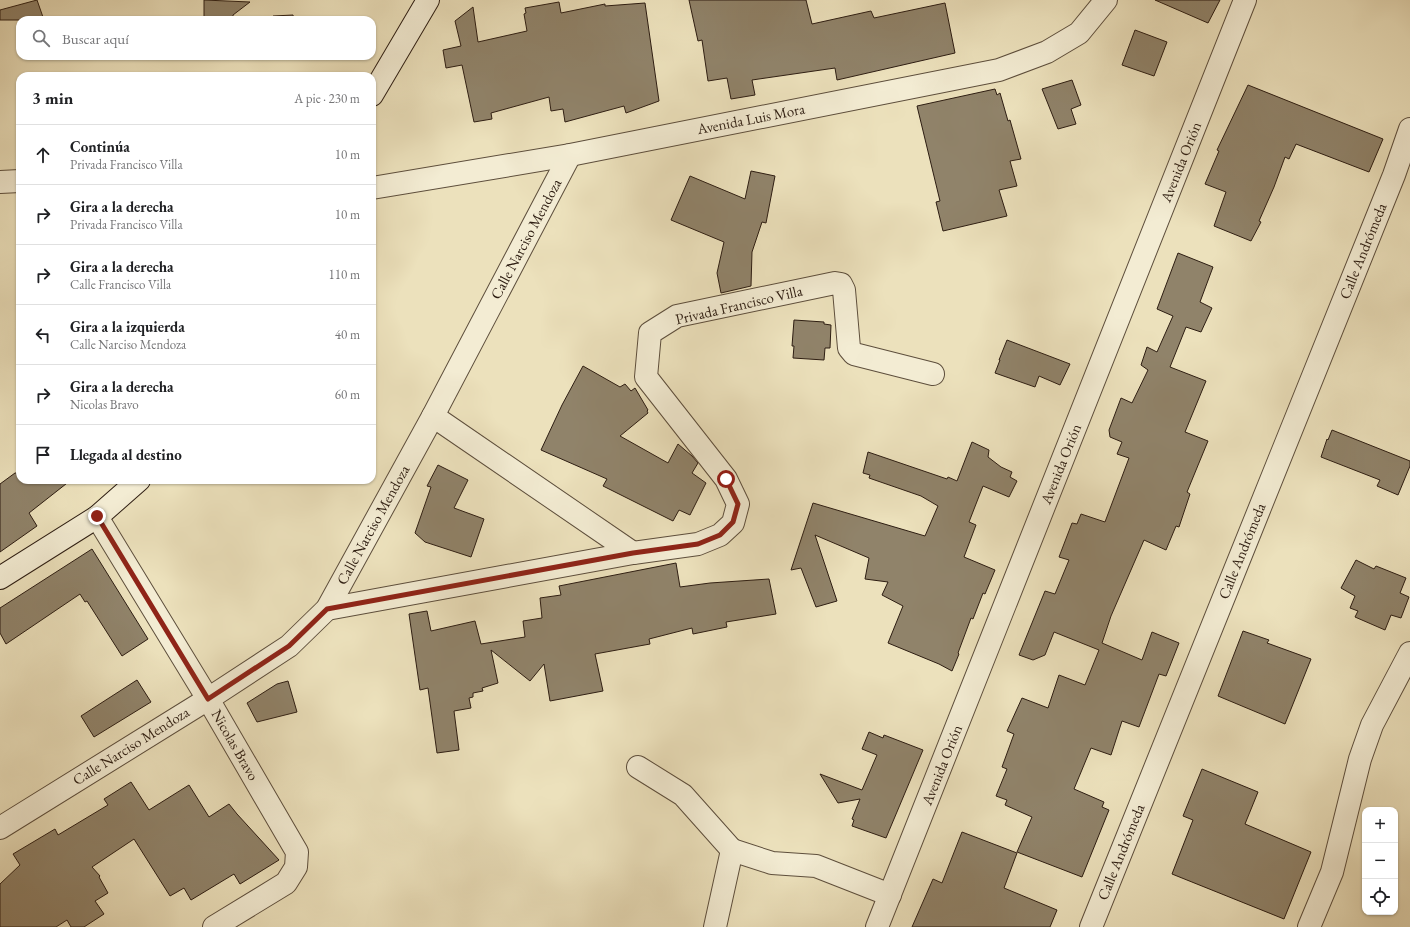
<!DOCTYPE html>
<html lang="es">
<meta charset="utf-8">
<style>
:root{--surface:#fff;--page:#f2f2f2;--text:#202124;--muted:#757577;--line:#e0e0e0}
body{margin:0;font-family:"EB Garamond",serif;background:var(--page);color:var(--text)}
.controls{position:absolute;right:12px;bottom:12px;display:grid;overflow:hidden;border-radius:8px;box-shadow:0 1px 3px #0004}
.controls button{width:36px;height:36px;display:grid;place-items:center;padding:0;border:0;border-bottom:1px solid var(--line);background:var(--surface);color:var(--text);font:20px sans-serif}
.stop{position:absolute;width:12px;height:12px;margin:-9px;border:3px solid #8f2418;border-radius:50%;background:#fff}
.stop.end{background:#8f2418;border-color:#fff;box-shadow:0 1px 4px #0008}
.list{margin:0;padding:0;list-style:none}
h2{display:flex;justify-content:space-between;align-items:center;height:52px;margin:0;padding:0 16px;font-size:17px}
h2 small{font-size:13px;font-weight:400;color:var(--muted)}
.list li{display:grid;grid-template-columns:26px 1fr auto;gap:12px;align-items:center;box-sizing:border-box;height:60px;padding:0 16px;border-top:1px solid var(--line)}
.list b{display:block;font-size:15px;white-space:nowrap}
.list p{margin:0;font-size:13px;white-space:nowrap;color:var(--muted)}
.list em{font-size:13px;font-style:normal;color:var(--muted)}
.icon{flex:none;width:22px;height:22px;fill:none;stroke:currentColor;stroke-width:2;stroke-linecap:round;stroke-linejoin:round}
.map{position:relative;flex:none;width:1410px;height:927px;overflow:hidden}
.search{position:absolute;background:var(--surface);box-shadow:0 1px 3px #0004;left:16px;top:16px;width:360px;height:44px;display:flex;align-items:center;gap:10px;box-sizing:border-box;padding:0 14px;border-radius:12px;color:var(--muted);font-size:15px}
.panel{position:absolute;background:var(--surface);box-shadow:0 1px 3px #0004;left:16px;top:72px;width:360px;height:412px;border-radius:12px}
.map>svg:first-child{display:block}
</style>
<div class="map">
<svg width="1410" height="927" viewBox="0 0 1410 927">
<rect width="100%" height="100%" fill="#ece1bc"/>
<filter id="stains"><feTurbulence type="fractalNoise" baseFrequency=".005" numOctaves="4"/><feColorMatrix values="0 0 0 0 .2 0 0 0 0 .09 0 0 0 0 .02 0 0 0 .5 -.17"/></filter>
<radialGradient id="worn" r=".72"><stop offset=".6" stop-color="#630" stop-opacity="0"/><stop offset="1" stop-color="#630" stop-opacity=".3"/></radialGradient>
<g fill="#90836a" stroke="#2d1d12">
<path d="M37,0l7,20h-44v-10z"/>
<path d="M204,0l46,2 -17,13v5h-29z"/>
<path d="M689,0h117l6,24 59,-13 3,7 71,-15 10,50 -118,27 -2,-12 -83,12 3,15 -24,4 -4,-21 -19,3 -6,-41 -4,1z"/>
<path d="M1155,0h65l-12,23z"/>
<path d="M559,2l2,11 44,-9v2l40,-3 14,98 -33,12 -2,-7 -59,16 -2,-13 -12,2 -2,-14 -58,16 1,6 -18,3 -12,-57 -16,3 -3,-18 18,-4 -6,-25 18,-14 5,35 49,-11 -3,-17 2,-1 -1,-5z"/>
<path d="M293,15l1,5h-21v-4z"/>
<path d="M1135,30l32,12 -13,34 -32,-11z"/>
<path d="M1072,80l9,25 -10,4 5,15 -18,5 -16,-40z"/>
<path d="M1248,85l135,54 -14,33 -73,-28 -7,15 -4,-2 -11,30 -15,34 2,1 -10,19 -37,-15 12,-34 -21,-8 14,-33 -2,-1z"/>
<path d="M995,89l2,6 3,-2 8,28 2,-1 11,39 -11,2 7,25 -18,4 8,26 -64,15 -7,-29 4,-1 -23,-95z"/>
<path d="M751,171l24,5 -9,47 -4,-1 -10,30 -1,34 -30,7 -4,-20 7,-31 -53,-22 19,-44 55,23z"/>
<path d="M1178,253l35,14 -13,35 12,6 -11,24 -15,-5 -16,40 36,14 -21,51 23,9 -21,51 3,2 -11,33 -3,-1 -10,24 -22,-10 -33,76 -9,27 40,17 10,-28 27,11 -13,33 -7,-2 -20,53 -17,-6 -11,34 -20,-7 -17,41 30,13 -2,5 7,3 -27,67 -65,-25 15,-35 -27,-12 2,-5 -11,-4 11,-27 -5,-2 12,-33 -7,-3 15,-33 26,10 11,-33 26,10 14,-35 -45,-18 -9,23 -12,5 -14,-5 26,-64 10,3 14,-34 -10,-3 13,-34 5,1 4,-10 24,8 24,-64 -12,-4 5,-12 -12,-5 -1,-7 12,-32 11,5 16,-33 -7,-5 6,-18 10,5 16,-36 -16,-7z"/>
<path d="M794,320l30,2v2l7,1 -1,23h-5l-1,12 -31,-2 1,-12h-2z"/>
<path d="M1007,340l63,24 -10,21 -21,-9 -4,11 -40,-14 5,-13h-1z"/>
<path d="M583,366l37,21 5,-3 6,7 4,-3 13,22 -1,1 1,2 -28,23 48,27 10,-19 14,12 6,7 -6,10 14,10 -16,32 -11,-5 -6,11 -70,-35 4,-7 -66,-29 21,-45z"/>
<path d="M1332,430l78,31v5l-12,29 -21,-9 3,-6 -59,-23 6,-18 1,1z"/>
<path d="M972,442l17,8 -1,7 13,10 11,5 -2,5 7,4 -8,16 -26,-11 -14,36 7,3 -12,32 31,13 -10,24 -2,-1 -10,26 -2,-1 -13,35 1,1 -7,17 -13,-7 -51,-21 15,-37 -21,-11 6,-13 -23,-3 4,-21 -54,-23 22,66 -21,6 -15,-39 -10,2 22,-67 112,33 13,-30 -17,-10 -52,-18 1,-3 -7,-2 5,-21 79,27 1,-2 9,4z"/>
<path d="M438,465l30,15 -14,28 30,11 -13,38 -46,-15 -10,-9 16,-46 -4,-1z"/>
<path d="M15,473h5v7h51l-42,33 8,13 -37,26v-68z"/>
<path d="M92,549l56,90 -26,17 -35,-55 -2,1 -5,-8 -74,50 -6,-11v-25z"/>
<path d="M1356,560l18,9 2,-3 30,12 -6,15 9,4 -8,21 -10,-3 -6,15 -30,-13 3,-6 -8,-3 5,-12 -14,-8z"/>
<path d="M676,563l4,24 30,-4 59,-4 7,35 -50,8 1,5 -34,7 -1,-6 -43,11 1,5 -55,10 8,37 -53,10 -6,-37 -14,17 -39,-31 7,33 -16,5 1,3 -10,2v4l-4,1 2,10 -17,3 5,39 -22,3 -9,-65 -8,2 -11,-76 18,-3 4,20 44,-10 6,23 44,-7 -2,-16 19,-3 -2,-20 21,-3 -2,-9z"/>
<path d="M1243,631l26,9 -2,3 44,16 -26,65 -67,-28z"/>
<path d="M137,680l14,22 -57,35 -13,-21z"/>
<path d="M288,681l9,31 -40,10 -10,-19 30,-19z"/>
<path d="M869,732l14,6 1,-3 39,15 -37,88 -34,-12 2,-6 -2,-1 8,-20 -22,4 -18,-29 42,16 15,-35 -15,-6z"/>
<path d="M1202,769l56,23 -13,32 66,28 -27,67 -112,-45 21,-54 -10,-4z"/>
<path d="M131,782l18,28 40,-25 20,32 20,-13 8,10 42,46 -39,24 -6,-10 -43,26 -7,-12 -14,8 -36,-57 -42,28 8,9 -1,1 9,16 -13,8 9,13 -20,13h-13l-4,-7 -11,7h-56v-43l20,-19 -7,-11 42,-25 3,6 50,-30 -4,-6z"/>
<path d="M962,832l55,21 -13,35 53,22 -7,17h-138l21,-48 9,4z"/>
</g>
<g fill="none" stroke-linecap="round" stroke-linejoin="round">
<g stroke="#5d4e3c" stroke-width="24">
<g id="street">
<path d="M0,182l20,-1"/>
<path d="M372,188l198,-33 429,-85 48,-18 32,-19 27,-33"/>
<path d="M433,416l200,137"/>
<path d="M97,517l111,182 89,153 -1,15 -10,16 -72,44"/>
<path d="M327,609l306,-56 65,-9 22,-9 13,-12 5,-19 -12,-25 -80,-102 4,-44 27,-17 158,-33 6,1 3,6 5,58 5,6 79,20"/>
<path d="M638,767l45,28 49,55 -17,77"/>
<path d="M0,828l208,-129 81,-53 38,-37 106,-193 137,-261"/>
<path d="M732,850l40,13 44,3 74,29"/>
<path d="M877,927l368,-927"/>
<path d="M1091,927l303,-752 16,-46"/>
<path d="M1309,927l23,-55 28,-113 12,-34 38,-72"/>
</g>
</g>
<g stroke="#2d1d12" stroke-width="24">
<g id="secondary">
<path d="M372,95l56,-95"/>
<path d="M0,578l97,-61 42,-37"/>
</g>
</g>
<use href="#street" stroke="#f3ecd3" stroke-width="22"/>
<use href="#secondary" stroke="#f3ecd3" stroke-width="22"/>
</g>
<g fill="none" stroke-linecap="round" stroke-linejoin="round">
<path stroke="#8f2418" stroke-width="5" d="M97,516l111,183 81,-53 38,-37 306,-56 65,-9 22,-9 13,-13 5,-18 -12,-25"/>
</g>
<g text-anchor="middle" stroke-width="4" stroke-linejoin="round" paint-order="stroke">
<g font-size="15" fill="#2d1d12" stroke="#f3ecd3">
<text transform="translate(751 119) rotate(-11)" y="5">Avenida Luis Mora</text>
<text transform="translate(1181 162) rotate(-68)" y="5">Avenida Orión</text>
<text transform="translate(526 239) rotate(-62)" y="5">Calle Narciso Mendoza</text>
<text transform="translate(1363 251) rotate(-68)" y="5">Calle Andrómeda</text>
<text transform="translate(739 305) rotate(-13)" y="5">Privada Francisco Villa</text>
<text transform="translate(1061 464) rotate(-68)" y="5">Avenida Orión</text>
<text transform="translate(373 525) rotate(-61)" y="5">Calle Narciso Mendoza</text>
<text transform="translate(1242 551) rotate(-68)" y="5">Calle Andrómeda</text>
<text transform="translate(235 745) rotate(60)" y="5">Nicolas Bravo</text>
<text transform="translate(131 746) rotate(-32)" y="5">Calle Narciso Mendoza</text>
<text transform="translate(942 765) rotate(-68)" y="5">Avenida Orión</text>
<text transform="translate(1121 852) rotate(-68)" y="5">Calle Andrómeda</text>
</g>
</g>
<rect width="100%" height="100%" filter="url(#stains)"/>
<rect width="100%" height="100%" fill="url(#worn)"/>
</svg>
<div class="controls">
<button>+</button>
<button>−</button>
<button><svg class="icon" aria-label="locate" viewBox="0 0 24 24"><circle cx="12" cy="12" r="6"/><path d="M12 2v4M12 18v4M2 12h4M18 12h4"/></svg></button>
</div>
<div class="stop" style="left:726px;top:479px"></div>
<div class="stop end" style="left:97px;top:516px"></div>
<div class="search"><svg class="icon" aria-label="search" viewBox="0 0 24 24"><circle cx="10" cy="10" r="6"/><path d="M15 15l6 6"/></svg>Buscar aquí</div>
<section class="panel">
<h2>3 min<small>A pie · 230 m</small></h2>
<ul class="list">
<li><svg class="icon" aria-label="ahead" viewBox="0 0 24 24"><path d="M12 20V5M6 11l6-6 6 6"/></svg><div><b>Continúa</b><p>Privada Francisco Villa</p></div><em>10 m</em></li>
<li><svg class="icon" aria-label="right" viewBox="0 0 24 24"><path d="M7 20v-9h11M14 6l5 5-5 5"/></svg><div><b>Gira a la derecha</b><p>Privada Francisco Villa</p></div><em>10 m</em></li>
<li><svg class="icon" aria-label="right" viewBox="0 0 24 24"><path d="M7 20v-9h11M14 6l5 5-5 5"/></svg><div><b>Gira a la derecha</b><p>Calle Francisco Villa</p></div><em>110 m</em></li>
<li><svg class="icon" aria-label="left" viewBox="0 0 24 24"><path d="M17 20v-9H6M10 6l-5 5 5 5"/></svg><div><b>Gira a la izquierda</b><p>Calle Narciso Mendoza</p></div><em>40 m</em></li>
<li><svg class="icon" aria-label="right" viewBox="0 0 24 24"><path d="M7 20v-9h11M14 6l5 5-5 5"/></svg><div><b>Gira a la derecha</b><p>Nicolas Bravo</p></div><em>60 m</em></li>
<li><svg class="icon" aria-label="arrive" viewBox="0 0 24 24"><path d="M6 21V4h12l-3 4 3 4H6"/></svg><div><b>Llegada al destino</b></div></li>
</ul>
</section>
</div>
